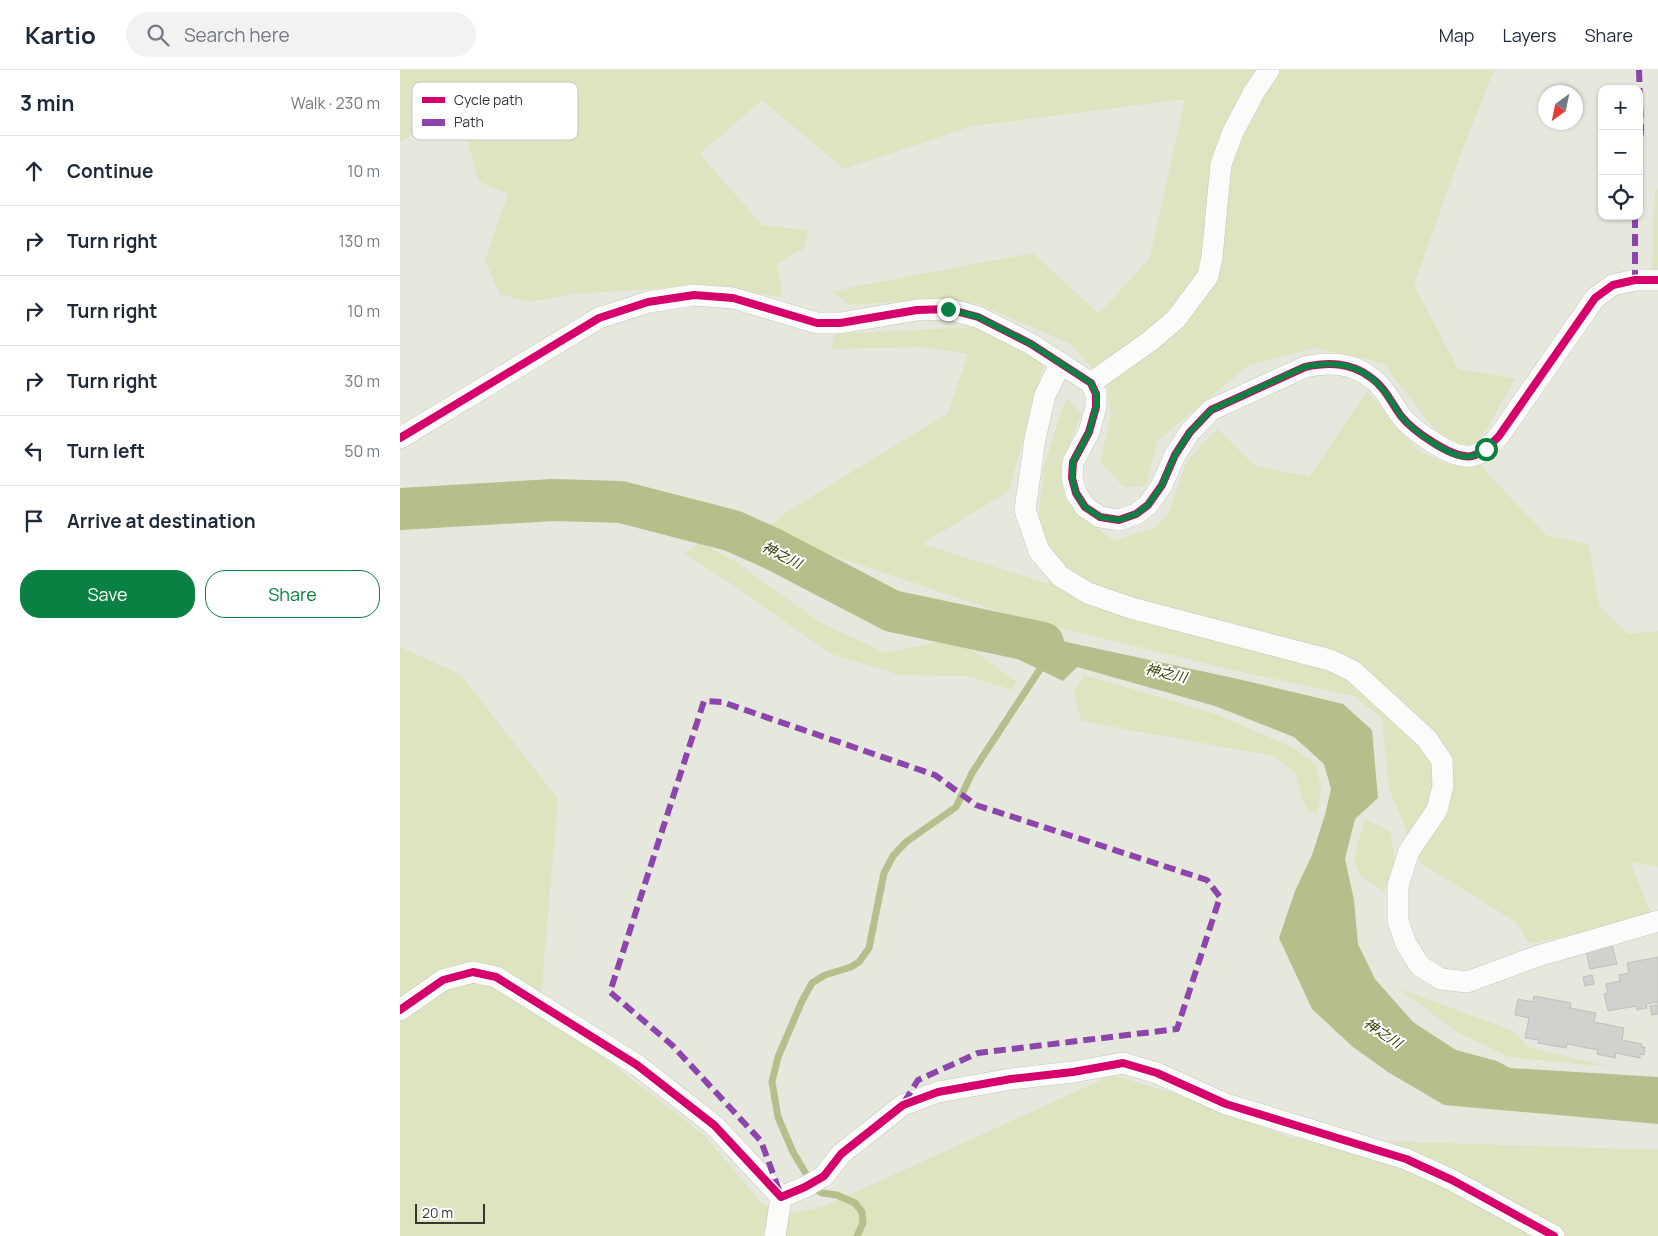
<!DOCTYPE html>
<meta charset="utf-8">
<style>
:root{--surface:#fff;--page:#f2f2f3;--text:#1f2937;--muted:#747a83;--line:#e0e1e3;--accent:#0b8043}
body{margin:0;font-family:Manrope,"Noto Sans JP",sans-serif;background:var(--page);color:var(--text)}
.controls{position:absolute;right:15px;top:15px;display:grid;overflow:hidden;border-radius:10px;box-shadow:0 1px 4px #0004}
.controls button{width:45px;height:45px;display:grid;place-items:center;padding:0;border:0;border-bottom:1px solid var(--line);background:var(--surface);color:var(--text);font:25px sans-serif}
.compass{position:absolute;left:1138px;top:15px;width:45px;height:45px;border-radius:50%;background:var(--surface);box-shadow:0 1px 4px #0004;rotate:213deg}
.scale{position:absolute;left:15px;bottom:12px;width:70px;box-sizing:border-box;padding-left:5px;border:2px solid #363731;border-top:0;font-size:14px;line-height:18px;white-space:nowrap;color:#363731;-webkit-text-stroke:4px #fff;paint-order:stroke}
.stop{position:absolute;width:15px;height:15px;margin:-11px;border:4px solid #0b8043;border-radius:50%;background:#fff}
.stop.end{background:#0b8043;border-color:#fff;box-shadow:0 1px 5px #0008}
.list{margin:0;padding:0;list-style:none}
h2{display:flex;justify-content:space-between;align-items:center;height:65px;margin:0;padding:0 20px;font-size:21px}
h2 small{font-size:16px;font-weight:400;color:var(--muted)}
.list li{display:grid;grid-template-columns:32px 1fr auto;gap:15px;align-items:center;box-sizing:border-box;height:70px;padding:0 20px;border-top:1px solid var(--line)}
.list b{display:block;font-size:19px;white-space:nowrap}
.list em{font-size:16px;font-style:normal;color:var(--muted)}
.actions{display:flex;gap:10px;padding:15px 20px}
.actions a{flex:1;padding:11px 0;border:1px solid var(--accent);border-radius:20px;text-align:center;font-size:18px;color:var(--accent)}
.actions .main{background:var(--accent);color:#fff}
.icon{flex:none;width:28px;height:28px;fill:none;stroke:currentColor;stroke-width:2;stroke-linecap:round;stroke-linejoin:round}
.map{position:relative;flex:none;width:1258px;height:1166px;overflow:hidden}
header{display:flex;align-items:center;gap:30px;box-sizing:border-box;height:70px;padding:0 25px;background:var(--surface);border-bottom:1px solid var(--line)}
header strong{font-size:24px}
nav{display:flex;gap:28px;margin-inline-start:auto;font-size:18px}
.search{width:350px;height:45px;background:var(--page);display:flex;align-items:center;gap:12px;box-sizing:border-box;padding:0 18px;border-radius:28px;color:var(--muted);font-size:19px}
main{display:flex}
aside{flex:1;background:var(--surface)}
.map>svg:first-child{display:block}
</style>
<header>
<strong>Kartio</strong>
<div class="search"><svg class="icon" aria-label="search" viewBox="0 0 24 24"><circle cx="10" cy="10" r="6"/><path d="M15 15l6 6"/></svg>Search here</div>
<nav><a>Map</a><a>Layers</a><a>Share</a></nav>
</header>
<main>
<aside>
<h2>3 min<small>Walk · 230 m</small></h2>
<ul class="list">
<li><svg class="icon" aria-label="ahead" viewBox="0 0 24 24"><path d="M12 20V5M6 11l6-6 6 6"/></svg><div><b>Continue</b></div><em>10 m</em></li>
<li><svg class="icon" aria-label="right" viewBox="0 0 24 24"><path d="M7 20v-9h11M14 6l5 5-5 5"/></svg><div><b>Turn right</b></div><em>130 m</em></li>
<li><svg class="icon" aria-label="right" viewBox="0 0 24 24"><path d="M7 20v-9h11M14 6l5 5-5 5"/></svg><div><b>Turn right</b></div><em>10 m</em></li>
<li><svg class="icon" aria-label="right" viewBox="0 0 24 24"><path d="M7 20v-9h11M14 6l5 5-5 5"/></svg><div><b>Turn right</b></div><em>30 m</em></li>
<li><svg class="icon" aria-label="left" viewBox="0 0 24 24"><path d="M17 20v-9H6M10 6l-5 5 5 5"/></svg><div><b>Turn left</b></div><em>50 m</em></li>
<li><svg class="icon" aria-label="arrive" viewBox="0 0 24 24"><path d="M6 21V4h12l-3 4 3 4H6"/></svg><div><b>Arrive at destination</b></div></li>
</ul>
<div class="actions"><a class="main">Save</a><a>Share</a></div>
</aside>
<div class="map">
<svg width="1258" height="1166" viewBox="0 0 1258 1166">
<rect width="100%" height="100%" fill="#e6e8de"/>
<g fill="#dde4c0">
<path d="M0,0h1094l-33,83 -47,132 44,84 58,9 -29,50 -12,16h-23l-22,-20 -47,-61 -68,-15 -66,17 -92,76 -11,45 -22,1 -24,-25 11,-47 -4,-29 -36,-42 -95,-41 -53,-3 -74,5 -17,-14 201,-38 66,61 51,-57 35,-158 -213,27 -128,43 -82,-69 -62,54 62,71 45,5 -1,17 -29,17 6,33 -83,-11 -128,8 -42,8 -30,-8 -15,-33 23,-67 -30,-13 -19,-74 -59,35z"/>
<path d="M1255,120h3v81l-6,-1z"/>
<path d="M577,257l67,36 -35,128 -87,53 127,40 -10,-71 5,-47 22,-68 15,15 -20,55 4,33 48,40 42,-13 13,-14 19,-54 31,-31 36,36 55,12 58,-86 53,61 31,13 30,1 66,70 42,8 10,62 29,28 30,-3v236l-28,-5 22,54 -122,28 -14,-22 -96,-59 -31,-74 -7,-70 -28,-23 -117,-25 -218,-53 -257,-86 26,-21 160,-98 20,-59 -46,-7 -91,2 4,-15z"/>
<path d="M299,472l34,18 85,61 67,32 67,-14 26,15 38,27 -4,9 -44,-14 -68,-1 -69,-21 -98,-69 -48,-31z"/>
<path d="M0,577l60,27 98,125 -18,209 164,127 56,66 20,15 45,-10 287,-131 79,23 100,40 367,12v86h-1258z"/>
<path d="M684,605l132,39 78,34 22,17 5,22 -4,27 -8,-2 -6,-11 -7,-27 -22,-18 -193,-35 -7,-28z"/>
<path d="M964,749l26,12 5,29 -11,32 -24,-16 -6,-16z"/>
<path d="M998,918l115,43 15,16 83,20 -102,-10 -54,-26z"/>
</g>
<path fill="#b6bf8b" d="M592,553l79,20 167,36 105,25 29,26 6,68 -23,21 -10,40 9,41 4,44 17,35 38,43 43,28 41,11 13,7 148,9v47l-214,-19 -56,-33 -35,-25 -41,-38 -33,-71 16,-47 17,-36 13,-40 6,-26 -7,-25 -30,-27 -79,-31 -138,-39 -14,14 -83,-40z"/>
<g fill="none" stroke-linecap="round" stroke-linejoin="round">
<path stroke="#b6bf8b" stroke-width="7" d="M457,1166l6,-13 -1,-11 -7,-9 -18,-8 -15,-2 -7,-4 -22,-37 -15,-35 -6,-35 6,-25 24,-56 10,-18 13,-8 26,-8 8,-5 10,-14 15,-75 9,-17 13,-14 50,-35 16,-34 72,-110"/>
<path stroke="#b6bf8b" stroke-width="42" d="M0,439l153,-9 68,2 112,29 40,18 119,62 151,32"/>
</g>
<g fill="#d1d1ce" stroke="#c0bfbd">
<path d="M1212,875l5,19 -27,5 -4,-18z"/>
<path d="M1258,887v47l-1,-2 -11,2 1,4 -10,2 -1,-4 -28,5 -4,-17 4,-1 -2,-9 14,-3 -1,-6 10,-2 -2,-10z"/>
<path d="M1192,905l2,9 -9,2 -2,-9z"/>
<path d="M1134,926l37,7 -1,5 26,5 -2,9 30,6 -2,12 20,4 -1,3h4l-1,8 -4,-1v4l-24,-5 -1,5 -18,-4 1,-4 -31,-6 -1,4 -28,-5 1,-3 -14,-2 4,-20 -14,-3 3,-16 15,3z"/>
<path d="M1258,935v9l-6,1 -2,-9z"/>
</g>
<g fill="none" stroke-linecap="round" stroke-linejoin="round">
<g stroke="#c4c6be" stroke-width="22">
<g id="minor">
<path d="M661,293l-16,32 -10,44 -10,71 14,41 21,25 28,17 43,15 199,52 23,11 74,68 15,22 1,25 -6,24 -28,41 -11,35v35l8,23 14,22 21,13 26,3 71,-26 120,-35"/>
<path d="M691,313l59,-42 26,-22 32,-43 4,-19 9,-93 12,-32 21,-40 15,-22"/>
<path d="M0,368l199,-120 49,-16 46,-7 39,3 84,25h23l77,-13 31,-1 30,8 53,27 60,39 5,11v13l-7,25 -16,30 -1,16 4,15 9,14 15,10 19,3 17,-6 12,-9 14,-20 13,-30 15,-23 21,-22 94,-43c23,-5 45,-5 65,10 14,9 21,25 31,39 11,14 52,44 71,40 12,-3 19,-12 27,-20l96,-138 18,-13 22,-5h23"/>
<path d="M0,940l43,-30 30,-8 23,5 141,88 77,60 67,72 24,-10 19,-11 17,-22 62,-49 35,-13 73,-13 62,-7 50,-9 34,10 69,31 180,55 46,21 102,56"/>
<path d="M375,1166l6,-39"/>
</g>
</g>
<use href="#minor" stroke="#fbfcfa" stroke-width="21"/>
<g stroke="#8e44ad" stroke-width="6" stroke-dasharray="12 6" stroke-linecap="butt">
<path d="M1239,0l2,59 -2,24"/>
<path d="M1235,146v64"/>
<path d="M379,1120l-18,-49 -89,-96 -62,-53 94,-291 18,1 213,73 41,30 231,75 13,17 -43,132 -199,24 -60,27 -15,24"/>
</g>
<g stroke="#fff" stroke-width="11">
<g id="cycleway">
<path d="M0,368l199,-120 49,-16 46,-7 39,3 84,25h23l77,-13 31,-1 30,8 53,27 60,39 5,11v13l-7,25 -16,30 -1,16 4,15 9,14 15,10 19,3 17,-6 12,-9 14,-20 13,-30 15,-23 21,-22 94,-43c23,-5 45,-5 65,10 14,9 21,25 31,39 11,14 52,44 71,40 12,-3 19,-12 27,-20l96,-138 18,-13 22,-5h23"/>
<path d="M0,940l43,-30 30,-8 23,5 141,88 77,60 67,72 24,-10 19,-11 17,-22 62,-49 35,-13 73,-13 62,-7 50,-9 34,10 69,31 180,55 46,21 102,56"/>
</g>
</g>
<use href="#cycleway" stroke="#d6006c" stroke-width="8"/>
</g>
<g fill="none" stroke-linecap="round" stroke-linejoin="round">
<path stroke="#0b8043" stroke-width="6" d="M548,239l30,8 53,27 60,39 5,11v13l-7,25 -16,30 -1,16 4,15 9,14 15,10 19,3 17,-6 12,-9 14,-20 13,-30 15,-23 21,-22 93,-43c24,-5 46,-5 66,10 14,10 21,25 31,39 11,14 52,45 71,40 5,-1 10,-5 14,-7"/>
</g>
<g text-anchor="middle" stroke-width="4" stroke-linejoin="round" paint-order="stroke">
<g font-size="14" font-style="italic" fill="#353c04" stroke="#fff">
<text transform="translate(382 485) rotate(27)" y="5">神之川</text>
<text transform="translate(766 603) rotate(13)" y="5">神之川</text>
<text transform="translate(983 963) rotate(34)" y="5">神之川</text>
</g>
</g>
<rect x="12" y="12" width="166" height="58" rx="8" fill="#fff" stroke="#c3c3c1" stroke-width="1"/>
<rect x="22" y="27" width="23" height="6" fill="#d6006c"/>
<rect x="22" y="49" width="23" height="7" fill="#8e44ad"/>
<g font-size="14" fill="#363731">
<text x="54" y="35">Cycle path</text>
<text x="54" y="57">Path</text>
</g>
</svg>
<div class="controls">
<button>+</button>
<button>−</button>
<button><svg class="icon" aria-label="locate" viewBox="0 0 24 24"><circle cx="12" cy="12" r="6"/><path d="M12 2v4M12 18v4M2 12h4M18 12h4"/></svg></button>
</div>
<svg class="compass" viewBox="-18 -18 36 36"><path d="M0-13l5 13h-10z" fill="#e53935"/><path d="M0 13l5-13h-10z" fill="#747a83"/></svg>
<div class="scale">20 m</div>
<div class="stop" style="left:1086px;top:379px"></div>
<div class="stop end" style="left:548px;top:239px"></div>
</div>
</main>
